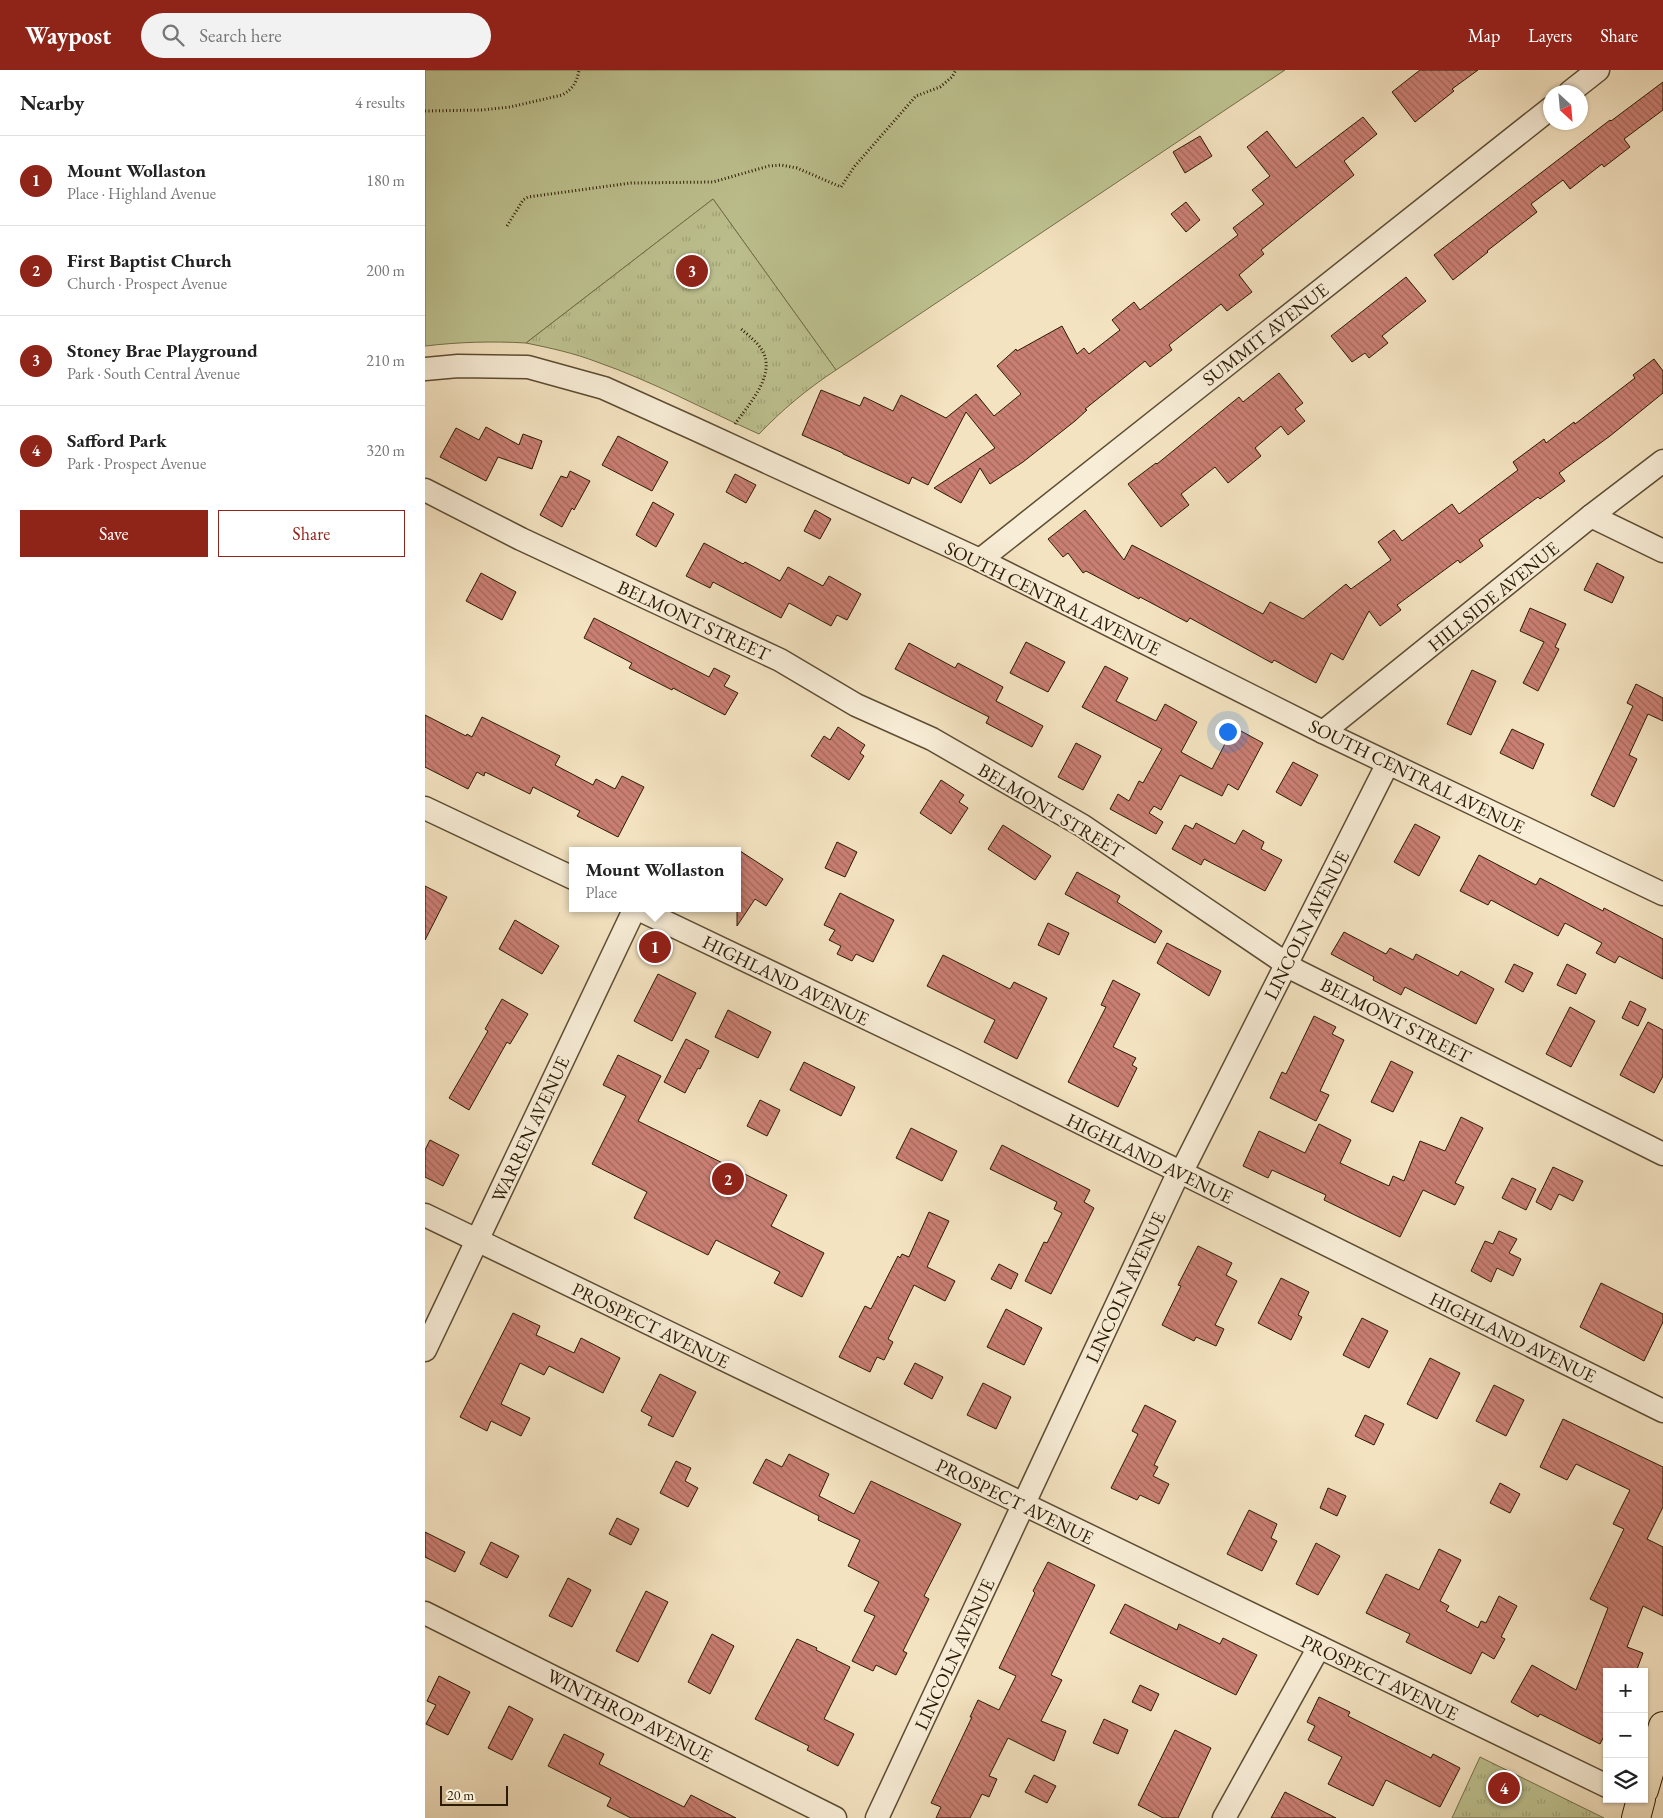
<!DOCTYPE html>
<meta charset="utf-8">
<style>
:root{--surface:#fff;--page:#f2f2f2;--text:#222;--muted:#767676;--line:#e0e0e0;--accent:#8f2418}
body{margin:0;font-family:"EB Garamond",serif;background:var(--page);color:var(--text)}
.controls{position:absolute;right:15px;bottom:15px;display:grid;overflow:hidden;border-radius:0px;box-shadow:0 1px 4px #0004}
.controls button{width:45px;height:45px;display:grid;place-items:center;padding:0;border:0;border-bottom:1px solid var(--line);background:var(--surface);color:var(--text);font:25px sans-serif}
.compass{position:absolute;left:1118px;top:15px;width:45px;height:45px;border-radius:50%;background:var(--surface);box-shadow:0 1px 4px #0004;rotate:154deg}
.scale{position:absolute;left:15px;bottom:12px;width:68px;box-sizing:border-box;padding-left:5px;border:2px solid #2b1b04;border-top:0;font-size:14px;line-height:18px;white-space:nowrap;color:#2b1b04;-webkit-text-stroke:4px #f8edd7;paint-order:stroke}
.you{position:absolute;left:802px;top:661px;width:18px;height:18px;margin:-12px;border:4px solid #fff;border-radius:50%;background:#1a73e8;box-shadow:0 0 0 8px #1a73e833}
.badge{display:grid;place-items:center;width:32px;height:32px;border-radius:50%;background:var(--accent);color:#fff;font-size:16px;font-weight:700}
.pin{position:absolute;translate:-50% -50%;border:2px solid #fff;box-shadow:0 1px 5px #0006}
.popup{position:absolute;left:144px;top:777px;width:172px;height:65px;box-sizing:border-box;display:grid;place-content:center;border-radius:0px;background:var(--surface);filter:drop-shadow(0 1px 4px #0005);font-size:16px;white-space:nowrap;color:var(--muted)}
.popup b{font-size:19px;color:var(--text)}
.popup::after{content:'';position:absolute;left:50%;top:100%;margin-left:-10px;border:10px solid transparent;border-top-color:var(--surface)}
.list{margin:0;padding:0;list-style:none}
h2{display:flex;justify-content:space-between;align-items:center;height:65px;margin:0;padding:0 20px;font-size:21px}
h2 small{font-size:16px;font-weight:400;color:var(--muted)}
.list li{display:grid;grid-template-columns:32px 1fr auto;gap:15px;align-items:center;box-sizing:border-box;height:90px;padding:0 20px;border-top:1px solid var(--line)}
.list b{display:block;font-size:19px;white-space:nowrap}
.list p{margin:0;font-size:16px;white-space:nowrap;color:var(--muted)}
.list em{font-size:16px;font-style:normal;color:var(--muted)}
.actions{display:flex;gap:10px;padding:15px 20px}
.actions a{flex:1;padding:11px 0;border:1px solid var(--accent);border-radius:0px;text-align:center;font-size:18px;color:var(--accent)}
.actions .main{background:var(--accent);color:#fff}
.icon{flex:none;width:28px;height:28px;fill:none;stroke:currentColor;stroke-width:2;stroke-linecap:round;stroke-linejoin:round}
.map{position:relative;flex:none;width:1238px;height:1748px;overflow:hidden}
header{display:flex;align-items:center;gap:30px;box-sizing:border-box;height:70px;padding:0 25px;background:var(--accent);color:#fff}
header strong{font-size:24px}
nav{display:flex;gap:28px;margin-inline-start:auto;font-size:18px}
.search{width:350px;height:45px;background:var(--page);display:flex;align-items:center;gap:12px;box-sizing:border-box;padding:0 18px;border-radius:28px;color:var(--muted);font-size:19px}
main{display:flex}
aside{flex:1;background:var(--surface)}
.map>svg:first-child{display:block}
</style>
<header>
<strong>Waypost</strong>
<div class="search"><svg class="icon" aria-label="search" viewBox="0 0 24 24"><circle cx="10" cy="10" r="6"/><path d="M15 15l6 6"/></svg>Search here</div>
<nav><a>Map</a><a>Layers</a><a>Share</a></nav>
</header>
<main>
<aside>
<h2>Nearby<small>4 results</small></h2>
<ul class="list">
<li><span class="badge">1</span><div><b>Mount Wollaston</b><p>Place · Highland Avenue</p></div><em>180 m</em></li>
<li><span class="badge">2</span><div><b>First Baptist Church</b><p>Church · Prospect Avenue</p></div><em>200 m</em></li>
<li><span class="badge">3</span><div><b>Stoney Brae Playground</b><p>Park · South Central Avenue</p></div><em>210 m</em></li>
<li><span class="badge">4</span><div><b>Safford Park</b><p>Park · Prospect Avenue</p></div><em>320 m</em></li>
</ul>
<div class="actions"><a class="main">Save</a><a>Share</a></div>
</aside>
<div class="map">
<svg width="1238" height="1748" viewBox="0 0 1238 1748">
<defs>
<pattern id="park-tufts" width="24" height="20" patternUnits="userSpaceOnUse" patternTransform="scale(1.25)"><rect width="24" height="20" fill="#bec391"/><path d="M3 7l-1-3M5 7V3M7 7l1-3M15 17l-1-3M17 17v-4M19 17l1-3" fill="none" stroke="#a3a77b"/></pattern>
<pattern id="building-back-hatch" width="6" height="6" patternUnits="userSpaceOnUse" patternTransform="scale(1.25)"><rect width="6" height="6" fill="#ca7f73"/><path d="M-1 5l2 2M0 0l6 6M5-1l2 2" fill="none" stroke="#a4675c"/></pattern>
</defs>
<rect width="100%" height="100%" fill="#f4e3c1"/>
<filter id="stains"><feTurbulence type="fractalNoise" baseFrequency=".004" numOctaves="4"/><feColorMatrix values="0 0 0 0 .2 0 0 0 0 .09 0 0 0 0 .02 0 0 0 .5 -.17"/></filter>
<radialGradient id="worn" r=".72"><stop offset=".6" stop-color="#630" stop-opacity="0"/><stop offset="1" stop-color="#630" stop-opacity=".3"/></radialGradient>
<path fill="#bec391" stroke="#746f4a" d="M0,0h860l-449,300 -123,-171 -187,144c-34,-2 -67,-1 -101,3z"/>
<g fill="url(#park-tufts)" stroke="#746f4a">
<path d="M288,129l123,171c-29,19 -54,40 -77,64 -54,-24 -107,-53 -162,-72 -23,-9 -47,-14 -71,-19z"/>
<path d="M1055,1687l124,61h-152z"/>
</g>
<g fill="url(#building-back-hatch)" stroke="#2b1b04">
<path d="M995,0h58l-26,19 2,2 -39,31 -23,-30z"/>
<path d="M1238,12v28l-39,29 6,8 -26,20 -2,-3 -32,25 -7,-9 -32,24 6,8 -50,39 1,1 -35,28 -19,-25 176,-135 1,1z"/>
<path d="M938,47l14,17 -33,27 10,14 -93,75 3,4 -25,21 13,17 -25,19 -6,-7 -52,41 3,5 -22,17 -5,-6 -60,48 2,1 -12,11 -52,41 -33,22 -10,-16 -19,35 -27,-15 61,-40 -29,-36 -38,73 -16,-8 -3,7 -66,-30v-1l-41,-18 19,-45 39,16 4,-9 29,14 8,-16 45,23 30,-24 18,22 27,-22 -24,-28 19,-17 1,2 45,-25 15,28 7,-6 5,6 31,-24 -8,-10 22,-18 6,8 98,-75 -5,-7 31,-24 -12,-14 18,-14 -23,-29 20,-16 29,37z"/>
<path d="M775,66l12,20 -27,17 -12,-21z"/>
<path d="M761,132l14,18 -14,12 -15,-18z"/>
<path d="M981,207l20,24 -44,35 6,7 -19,15 -4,-5 -13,9 -21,-26z"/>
<path d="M1229,289l9,12v22l-53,43 -51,37 6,8 -25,18 -2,-2 -59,43 4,6 -23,17 -2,-3 -61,45 4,5 -21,16 -11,-15 -26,49 -12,-7 -15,30 -42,-23 -2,3 -82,-45 -3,4 -47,-25 -1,2 -53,-28 -3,2 -15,-20 -5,4 -15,-18 37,-29 39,50 8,-15 131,69 7,-12 33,17 43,-35 5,5 40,-29 -13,-18 16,-12 8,11 50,-37 7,10 59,-44 -5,-8 31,-23 2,4 28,-21 1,2 60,-46 -2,-3z"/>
<path d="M854,303l24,30 -8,6 10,12 -17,14 -7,-9 -26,22 6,8 -33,27 -13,-16 -34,27 8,11 -28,22 -33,-43 28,-21 1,1 82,-67 4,5z"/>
<path d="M61,357l33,18 4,-11 19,7 -10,28 -34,-12 -12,24 -46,-24 16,-29 23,12z"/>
<path d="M193,366l50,26 -16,29 -50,-26z"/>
<path d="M145,401l20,10 -16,29 -2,-2 -10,19 -22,-12 21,-39 6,2z"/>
<path d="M310,404l21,11 -10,18 -20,-11z"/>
<path d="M228,432l21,12 -18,33 -20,-12z"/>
<path d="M390,440l16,9 -11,20 -16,-8z"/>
<path d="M279,473l39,21 2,-2 35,19 8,-14 35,19 6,-10 32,18 -14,26 -10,-5 -6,11 -42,-23 -8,15 -68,-36 -3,6 -24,-12z"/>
<path d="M1172,493l27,14 -12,26 -28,-13z"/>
<path d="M56,503l35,19 -14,28 -36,-19z"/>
<path d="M1105,538l36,16 -11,23 4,2 -21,42 -15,-8 21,-41 -24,-11z"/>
<path d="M169,548l115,59 5,-9 16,8 -6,10 14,7 -13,22 -52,-27 -1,2 -43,-22 3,-5 -48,-25z"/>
<path d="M601,572l39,20 -17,30 -38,-19z"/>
<path d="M484,573l46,25 3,-5 45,24 -7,14 47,25 -11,21 -46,-24 3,-6 -94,-48z"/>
<path d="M680,596l23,12 -12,23 40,20 9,-17 32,18 -16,30 31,17 17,-33 7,4 5,-9 22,12 -25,47 -10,-6 -6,12 -42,-21 -19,35 -7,-4 -5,7 14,9 -7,12 -46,-25 8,-15 11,7 10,-20 4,2 19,-34 -80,-42z"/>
<path d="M1047,600l24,11 -25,54 -24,-11z"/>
<path d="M1211,614l27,14v23l-15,-7 -19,41 8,4 -23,48 -23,-12 42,-89 -6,-3z"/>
<path d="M0,645l41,21 1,-2 5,3 10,-20 78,39 -5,9 38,20 3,-6 19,10 7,-13 22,11 -26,50 -41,-21 3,-5 -47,-24 -3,7 -45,-22 -1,4 -7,-4 -9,17 -43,-22z"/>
<path d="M413,657l27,18 -5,8 4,3 -15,24 -38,-24 13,-20 6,4z"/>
<path d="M1087,659l32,15 -11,25 -33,-16z"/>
<path d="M651,673l25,13 -18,34 -25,-13z"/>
<path d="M868,692l25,13 -17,31 -25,-14z"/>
<path d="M516,710l23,15 -5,7 9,6 -17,26 -31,-21z"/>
<path d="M771,753l39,21 8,-14 21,12 -3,7 21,11 -17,31 -61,-32 -3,6 -29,-16 13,-24 8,4z"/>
<path d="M990,754l25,13 -21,39 -25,-14z"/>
<path d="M578,755l48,31 -16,24 -47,-31z"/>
<path d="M412,772l20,10 -12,25 -20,-9z"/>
<path d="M312,779l46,30 -17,27 -11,-7 -18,27z"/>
<path d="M1054,785l57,30 4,-7 63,33 1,-3 59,31v40l-44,-23 -4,7 -19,-10 6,-10 -37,-20 -7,13 -67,-36 -3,5 -28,-14z"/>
<path d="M652,802l43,24 -3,6 45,29 -7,12 -90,-49z"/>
<path d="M0,816l22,11 -22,43z"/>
<path d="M415,823l54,27 -21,42 -17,-8 -4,7 -15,-7 4,-8 -12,-6 6,-10 -11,-5z"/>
<path d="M90,850l44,26 -17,28 -43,-25z"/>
<path d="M623,853l21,10 -10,22 -21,-10z"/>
<path d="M919,862l42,22 4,-6 23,12 3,-6 42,22 3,-5 33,18 -18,35 -71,-37 -4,8 -28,-15 1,-3 -43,-23z"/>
<path d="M742,873l54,28 -12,25 -52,-33z"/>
<path d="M518,885l67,34 4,-7 33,16 -30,61 -33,-17 11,-22 -68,-34z"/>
<path d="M1089,894l19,9 -10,19 -18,-10z"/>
<path d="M1142,894l19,10 -10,20 -19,-9z"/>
<path d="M233,904l38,19 -24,48 -38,-20z"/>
<path d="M688,910l27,14 -27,53 23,11 -4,7 5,3 -19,39 -50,-25 38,-75 -5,-2z"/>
<path d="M77,929l26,15 -18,30 -3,-2 -38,68 -20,-12 39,-67 -3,-2z"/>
<path d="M1205,931l16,8 -8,17 -16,-8z"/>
<path d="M1145,937l25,14 -24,46 -25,-13z"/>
<path d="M303,940l43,22 -13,26 -43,-21z"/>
<path d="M889,946l22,11 -4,7 12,6 -24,51 9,4 -13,26 -46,-23 12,-26 4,2z"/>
<path d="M1223,952l15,8v46l-9,17 -34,-18z"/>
<path d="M261,969l23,12 -9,18 -2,-1 -13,25 -21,-11z"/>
<path d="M193,985l43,21 -23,45 149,74 -16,31 53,27 -22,44 -28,-14 6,-11 -64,-32 -8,15 -74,-37 13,-26 -55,-28 34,-68 -23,-11z"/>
<path d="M966,991l22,11 -20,40 -22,-10z"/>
<path d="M379,992l51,25 -14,29 -51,-26z"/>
<path d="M335,1030l20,10 -13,26 -20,-10z"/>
<path d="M1036,1047l22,11 -28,55 9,4 -9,18 -32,-15 -23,47 -76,-37 2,-5 -54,-25 -4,8 -25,-12 16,-35 46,22 14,-29 32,16 -11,23 49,23 4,-10 11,5 16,-40 25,10z"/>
<path d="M486,1058l46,23 -15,30 -46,-23z"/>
<path d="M5,1070l29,15 -16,31 -18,-9v-27z"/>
<path d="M577,1075l88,45 -6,12 10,6 -43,86 -26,-13 19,-39 3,1 15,-30 -8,-4 3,-7 -67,-33z"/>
<path d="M1128,1097l30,14 -10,20 -14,-7 -8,16 -15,-8z"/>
<path d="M1087,1108l24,11 -10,21 -24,-12z"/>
<path d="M504,1142l20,9 -22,46 28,14 -10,20 -31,-16 -26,54 5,3 -9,18 -7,-3 -7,15 -31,-15 26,-51 6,3 27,-53 2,2 2,-4 7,3z"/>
<path d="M1074,1161l18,8 -8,14 12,6 -8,17 -16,-8 -6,14 -20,-11 14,-30 8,3z"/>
<path d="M773,1176l34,17 -6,12 11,6 -22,44 9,4 -8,17 -20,-9 -2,4 -32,-16 19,-39 -3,-1z"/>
<path d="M574,1194l19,10 -7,15 -20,-10z"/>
<path d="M856,1208l28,14 -11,23 4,2 -11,23 -33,-17z"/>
<path d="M1176,1213l62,31v8l-19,39 -64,-34z"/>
<path d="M581,1239l36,19 -18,37 -37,-18z"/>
<path d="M88,1243l27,13 -4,9 38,18 7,-15 39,20 -17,35 -54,-27 -5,9 -24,-12 -19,41 29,14 -9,18 -30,-15 -4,10 -27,-14z"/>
<path d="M937,1248l26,13 -19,37 -26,-13z"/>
<path d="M1005,1288l30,15 -23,46 -30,-15z"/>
<path d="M490,1293l28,14 -11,22 -28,-15z"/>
<path d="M235,1304l36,18 -23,45 -25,-12 4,-8 -11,-6z"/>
<path d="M558,1313l28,14 -15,32 -29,-14z"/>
<path d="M1069,1315l30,15 -18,36 -30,-15z"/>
<path d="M720,1335l31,16 -22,44 4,2 -5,9 16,8 -10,20 -19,-9 -3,5 -26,-12 27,-54 -6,-3z"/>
<path d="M940,1345l19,9 -10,21 -19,-9z"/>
<path d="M1138,1349l100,48v40l-16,32 16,8v69l-20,-10 -16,41 16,6 -7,19h-29v58l-7,14 -60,-30 -2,3 -27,-15 21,-37 44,25 32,-82 -18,-9 34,-70 -11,-5 17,-34 -54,-26 -9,16 -27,-13z"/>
<path d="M364,1384l40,20 -10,22 35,18 17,-33 90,43 -37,72 5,3 -26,52 4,2 -11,22 -20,-10 -3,6 -21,-10 23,-45 -11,-5 15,-29 -31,-16 12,-26 -42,-20 1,-4 -66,-33 13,-24 16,8z"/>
<path d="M251,1391l15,7 -6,13 13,7 -10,19 -28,-14z"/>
<path d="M1075,1413l20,11 -10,19 -20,-10z"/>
<path d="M903,1418l18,8 -9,20 -17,-8z"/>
<path d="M824,1440l28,14 -6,14 6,3 -15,30 -35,-17z"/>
<path d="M192,1448l22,11 -8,16 -22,-11z"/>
<path d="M0,1462l40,20 -10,20 -30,-15z"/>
<path d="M66,1472l28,14 -12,22 -27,-14z"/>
<path d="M891,1473l24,13 -22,39 -22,-11z"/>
<path d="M1014,1479l22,11 -21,41 9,5 -3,5 32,17 3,-7 5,2 13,-27 18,10 -16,31 4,2 -11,20 -12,-7 -11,22 -65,-32 4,-8 -44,-21 20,-39 33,16z"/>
<path d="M623,1492l47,23 -44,90 11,5 -21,41 25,10 -12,30 -46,-23 -19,38 8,3 -8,18 -7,-3 -12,24h-34l5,-11 -10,-4 41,-86h-2l8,-17 21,10 17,-34 -17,-8 36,-75 -2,-2z"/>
<path d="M143,1508l23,12 -19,37 -23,-11z"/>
<path d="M221,1521l22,11 -30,60 -22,-11z"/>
<path d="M700,1534l52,26 2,-6 41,20 3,-6 34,17 -21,40 -126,-62z"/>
<path d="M287,1564l22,12 -24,48 -22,-12z"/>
<path d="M372,1569l20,9 -1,2 34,17 -26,52 30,15 -16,32 -31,-16 2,-4 -54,-27z"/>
<path d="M14,1606l31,16 -22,43 -22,-11 10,-19 -9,-4z"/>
<path d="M715,1615l19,9 -8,17 -19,-9z"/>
<path d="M894,1627l31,15 -2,4 83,42 2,-4 27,14 -20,39 -54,-27 -13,26 -45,-22 14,-27 -34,-17 7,-14 -8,-4z"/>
<path d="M84,1636l24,13 -21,41 -24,-12z"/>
<path d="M679,1649l24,11 -10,24 -25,-11z"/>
<path d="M750,1660l36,18 -33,70h-15l-25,-13z"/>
<path d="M139,1664l40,20 -5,10 85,43 7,-12 45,23h-105l-24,-12 4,-8 -63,-32z"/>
<path d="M609,1705l22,11 -9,17 -22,-11z"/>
<path d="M860,1722l51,26h-65z"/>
</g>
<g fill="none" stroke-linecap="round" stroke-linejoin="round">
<g stroke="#5d4d33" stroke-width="25">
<g id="minor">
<path d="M1145,22l28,-22"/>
<path d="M0,299l33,-3 70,1 76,21 91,41 285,131 343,172 340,162"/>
<path d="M0,420l96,49 259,121 76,45 76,34 151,87 214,145 366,183"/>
<path d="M1166,446l72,35"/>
<path d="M555,490l571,-452"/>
<path d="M898,662l268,-216 72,-55"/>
<path d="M0,738l148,70"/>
<path d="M211,838l316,151 711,352"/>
<path d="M0,1145l1182,571"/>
<path d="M0,1280l210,-442"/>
<path d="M0,1543l410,205"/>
<path d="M452,1748l298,-638 6,-7 207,-410"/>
<path d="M799,1748l95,-171"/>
</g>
</g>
<g stroke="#2b1b04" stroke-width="30">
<g id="major">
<path d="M1219,1720l19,-64"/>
<path d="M1211,1748l5,-19"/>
</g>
</g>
<g stroke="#2b1b04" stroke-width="3" stroke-dasharray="1 2.5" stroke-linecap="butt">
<path d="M0,41l57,-1 28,-3 52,-12c11,-6 15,-13 17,-25"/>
<path d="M82,156l16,-26 5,-3 103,-14 82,-1 56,-16 12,-1 16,3 44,19 13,-20 62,-71 24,-9 12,-10 4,-7"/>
<path d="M310,354c13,-19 42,-49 27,-74 -5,-8 -14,-15 -22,-22"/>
</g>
<use href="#minor" stroke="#f8edd7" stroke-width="22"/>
<use href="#major" stroke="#f4e3c1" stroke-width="28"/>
</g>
<g text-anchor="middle" stroke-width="4" stroke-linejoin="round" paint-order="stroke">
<g font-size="19" fill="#2b1b04" stroke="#f8edd7">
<text transform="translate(840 264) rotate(-38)" y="7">SUMMIT AVENUE</text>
<text transform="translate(1068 526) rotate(-39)" y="7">HILLSIDE AVENUE</text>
<text transform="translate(628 528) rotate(26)" y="7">SOUTH CENTRAL AVENUE</text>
<text transform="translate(269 550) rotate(25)" y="7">BELMONT STREET</text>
<text transform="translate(992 706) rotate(26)" y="7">SOUTH CENTRAL AVENUE</text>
<text transform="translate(626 740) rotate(31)" y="7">BELMONT STREET</text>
<text transform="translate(881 855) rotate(-63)" y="7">LINCOLN AVENUE</text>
<text transform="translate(361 910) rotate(26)" y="7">HIGHLAND AVENUE</text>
<text transform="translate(971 950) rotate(27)" y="7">BELMONT STREET</text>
<text transform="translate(105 1059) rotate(-65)" y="7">WARREN AVENUE</text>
<text transform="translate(725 1088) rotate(26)" y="7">HIGHLAND AVENUE</text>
<text transform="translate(700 1217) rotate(-65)" y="7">LINCOLN AVENUE</text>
<text transform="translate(226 1255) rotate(26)" y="7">PROSPECT AVENUE</text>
<text transform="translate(1088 1267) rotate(26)" y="7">HIGHLAND AVENUE</text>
<text transform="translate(590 1431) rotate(26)" y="7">PROSPECT AVENUE</text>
<text transform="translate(529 1584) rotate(-65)" y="7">LINCOLN AVENUE</text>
<text transform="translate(955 1607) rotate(26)" y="7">PROSPECT AVENUE</text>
<text transform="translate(205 1645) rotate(27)" y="7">WINTHROP AVENUE</text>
</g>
</g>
<rect width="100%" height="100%" filter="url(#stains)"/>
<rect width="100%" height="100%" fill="url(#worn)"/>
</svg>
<div class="controls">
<button>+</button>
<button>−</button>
<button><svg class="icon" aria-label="layers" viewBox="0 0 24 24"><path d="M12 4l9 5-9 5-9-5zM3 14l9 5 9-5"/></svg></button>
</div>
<svg class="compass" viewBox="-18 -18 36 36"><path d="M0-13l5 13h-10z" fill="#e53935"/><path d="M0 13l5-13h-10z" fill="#767676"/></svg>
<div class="scale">20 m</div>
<div class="you"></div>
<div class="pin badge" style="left:230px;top:877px">1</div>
<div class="popup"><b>Mount Wollaston</b>Place</div>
<div class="pin badge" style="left:303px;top:1109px">2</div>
<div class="pin badge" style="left:267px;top:201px">3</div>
<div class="pin badge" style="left:1079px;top:1718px">4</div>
</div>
</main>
